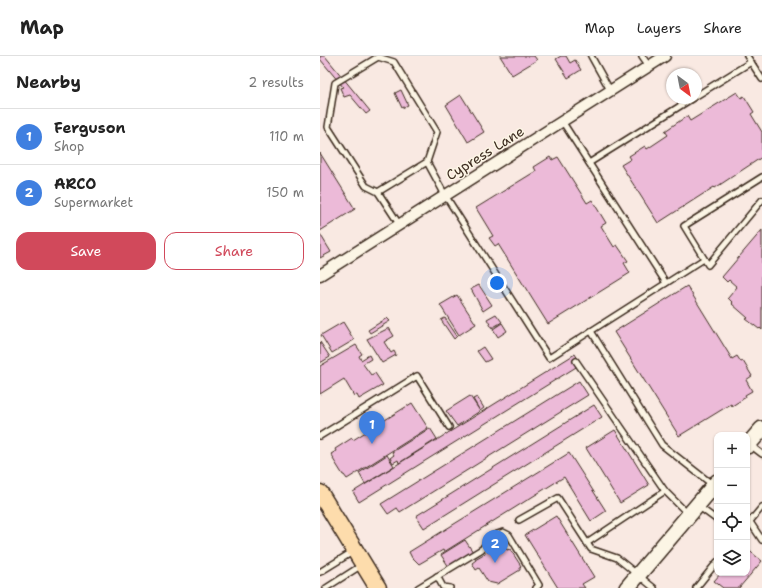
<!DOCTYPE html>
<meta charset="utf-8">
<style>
:root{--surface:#fff;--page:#f6f6f6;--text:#222;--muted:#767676;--line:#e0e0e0;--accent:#d1495b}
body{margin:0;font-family:"Shantell Sans",sans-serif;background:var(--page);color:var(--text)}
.controls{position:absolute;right:12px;bottom:12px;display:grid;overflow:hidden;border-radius:8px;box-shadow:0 1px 3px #0004}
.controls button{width:36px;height:36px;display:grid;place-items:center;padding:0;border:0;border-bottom:1px solid var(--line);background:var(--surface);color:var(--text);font:20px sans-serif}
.compass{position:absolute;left:346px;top:12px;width:36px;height:36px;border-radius:50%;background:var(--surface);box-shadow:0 1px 3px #0004;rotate:148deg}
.you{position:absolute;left:177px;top:227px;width:14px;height:14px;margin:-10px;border:3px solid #fff;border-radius:50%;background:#1a73e8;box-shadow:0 0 0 6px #1a73e833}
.badge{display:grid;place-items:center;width:26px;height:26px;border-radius:50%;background:var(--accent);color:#fff;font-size:13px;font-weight:700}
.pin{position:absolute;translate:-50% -33px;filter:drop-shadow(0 1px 2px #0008)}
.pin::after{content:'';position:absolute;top:21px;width:14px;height:12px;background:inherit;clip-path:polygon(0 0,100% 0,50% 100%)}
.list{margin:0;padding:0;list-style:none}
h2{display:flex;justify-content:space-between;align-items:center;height:52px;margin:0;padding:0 16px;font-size:17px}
h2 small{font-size:13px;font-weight:400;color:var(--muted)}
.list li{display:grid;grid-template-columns:26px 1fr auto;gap:12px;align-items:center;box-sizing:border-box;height:56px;padding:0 16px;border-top:1px solid var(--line)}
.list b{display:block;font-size:15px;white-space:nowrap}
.list p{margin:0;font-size:13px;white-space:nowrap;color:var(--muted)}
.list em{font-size:13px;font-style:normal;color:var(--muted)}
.actions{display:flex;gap:8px;padding:12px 16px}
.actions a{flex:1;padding:9px 0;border:1px solid var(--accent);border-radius:12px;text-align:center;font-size:14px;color:var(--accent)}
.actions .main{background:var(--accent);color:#fff}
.icon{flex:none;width:22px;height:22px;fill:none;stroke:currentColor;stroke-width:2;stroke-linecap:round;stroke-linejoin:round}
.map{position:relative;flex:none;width:442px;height:532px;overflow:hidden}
header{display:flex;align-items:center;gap:24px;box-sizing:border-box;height:56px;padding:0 20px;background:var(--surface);border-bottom:1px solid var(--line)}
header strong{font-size:19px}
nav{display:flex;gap:22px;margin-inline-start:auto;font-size:14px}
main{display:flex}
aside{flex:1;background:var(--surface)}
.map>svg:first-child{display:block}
</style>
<header>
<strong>Map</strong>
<nav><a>Map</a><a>Layers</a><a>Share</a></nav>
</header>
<main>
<aside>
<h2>Nearby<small>2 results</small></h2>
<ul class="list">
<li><span class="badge" style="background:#3f7fe0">1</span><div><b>Ferguson</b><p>Shop</p></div><em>110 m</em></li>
<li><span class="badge" style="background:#3f7fe0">2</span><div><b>ARCO</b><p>Supermarket</p></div><em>150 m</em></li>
</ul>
<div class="actions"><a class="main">Save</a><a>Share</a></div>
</aside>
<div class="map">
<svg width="442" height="532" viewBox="0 0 442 532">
<rect width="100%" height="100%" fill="#f9e9e2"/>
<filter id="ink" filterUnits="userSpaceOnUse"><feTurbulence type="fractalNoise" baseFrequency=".025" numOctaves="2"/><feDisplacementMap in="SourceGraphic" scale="8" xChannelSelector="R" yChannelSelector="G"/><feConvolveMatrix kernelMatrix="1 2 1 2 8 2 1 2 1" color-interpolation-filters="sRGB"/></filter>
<g filter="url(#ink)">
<g fill="#ecbad8" stroke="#3b2a1e">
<path d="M0,0h5l45,55 -4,3 -16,-19 -6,2 -4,-9 3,-1 -23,-28z"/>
<path d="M180,0h34l3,4 -25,15z"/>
<path d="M241,0h5l4,7 5,-3 6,10 -13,8 -12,-19z"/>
<path d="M81,34l7,15 -6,3 -7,-15z"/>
<path d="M417,36l4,6 3,-2 10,16 -3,2 11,18v25l-47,31 -1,-1 -56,36 -37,-58 10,-6 -2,-3 16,-10 2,3 21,-14 -3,-4 22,-15 3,5z"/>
<path d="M141,39l23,37 -16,10 -22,-37z"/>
<path d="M0,97l35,56 -35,22z"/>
<path d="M230,101l2,3 6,-3 29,46 5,-3 14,23 -5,3 13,21 3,-2 11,16 -4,2 6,10 -82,51 -50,-80 -3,2 -6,-8 4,-2 -17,-28 60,-37 -2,-4z"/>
<path d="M442,174v100l-2,-2 -1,1 -13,-10 2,-1 -16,-14 1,-1 -5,-5 9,-11 -8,-7 -2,2 -5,-5z"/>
<path d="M0,178l11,18 -11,6z"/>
<path d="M159,229l13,20 -9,6 -12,-22z"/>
<path d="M367,230l45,73 5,-3 4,6 2,-1 9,15 -6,4 6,11 -7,4 1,2 -14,9 -1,-2 -52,32 -65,-104z"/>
<path d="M137,239l19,29 -17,11 -19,-30z"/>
<path d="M176,258l6,8 -10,6 -5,-9z"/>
<path d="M67,262l3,3 -20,12 -2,-3z"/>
<path d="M125,262l12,18 -3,3 -13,-19z"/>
<path d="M23,266l11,18 -22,13 -11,-18z"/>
<path d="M182,267l5,8 -9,6 -5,-8z"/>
<path d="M69,272l5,8 -10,6 7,11 3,-2 2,4 -14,8 -15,-24z"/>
<path d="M0,286l10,15 -10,6z"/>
<path d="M36,289l6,9 -3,2 2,4 8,-5 2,4 -8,5 8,11 4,-2 8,12 -24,14 -2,-4 -3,1 -10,-17 -24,15v-28z"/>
<path d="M163,291l8,12 -6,3 -8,-11z"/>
<path d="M255,298l6,10 -222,138 -6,-10z"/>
<path d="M259,325l9,14 -188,117 -3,-4 -9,6 -7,-10z"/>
<path d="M150,340l10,15 -23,15 -11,-15z"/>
<path d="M157,341l7,11 -4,3 -7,-12z"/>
<path d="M92,347l16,25 -81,51 -3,-4h-1l-10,-16 1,-1 -3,-4 5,-3 -1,-2 17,-11 1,2z"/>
<path d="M274,349l8,12 -178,111 -8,-12z"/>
<path d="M110,372l7,11 -38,24 -1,-3 -5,3 -3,-5 4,-3 -2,-3z"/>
<path d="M295,374l34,55 -29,18 -34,-55z"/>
<path d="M249,397l37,58 -15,10 -27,-44 -120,75 -1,-2 -24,14 -6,-6h-1l-3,-6z"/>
<path d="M67,399l7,11 -29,18 -6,-11z"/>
<path d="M236,460l38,61 -12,7 3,4h-27l-33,-53z"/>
<path d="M145,484l8,12 -24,15 -8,-12z"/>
<path d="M183,487l4,7 3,-1 11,17 -1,1v3l-23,14 -9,-2 -9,-14 -3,2 -4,-7 4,-3 -1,-1z"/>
<path d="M427,493l15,12 -23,27h-16l-9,-7 7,-8h26z"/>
</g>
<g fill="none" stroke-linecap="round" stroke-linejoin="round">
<g stroke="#3b2a1e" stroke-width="8">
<g id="lane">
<path d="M271,0l19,34"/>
<path d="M322,0l7,10"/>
<path d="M427,0l15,23"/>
<path d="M376,40l55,-34"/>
<path d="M242,65l104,162"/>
<path d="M269,107l104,-65"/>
<path d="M442,121l-78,49 24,39 54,-65"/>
<path d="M58,136l49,-30"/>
<path d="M79,168l-21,-32 -12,-6 -38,-59 7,-44 43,-26 16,5 43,70 -10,30 18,33 104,163 42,-27"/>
<path d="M384,203l-113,72 71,114 51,40"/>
<path d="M256,305l89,130 23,23"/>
<path d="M0,380l97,-60 32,51"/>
<path d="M430,389l12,9"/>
<path d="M378,450l19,14"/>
<path d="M199,464l39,-22 33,51 26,9 37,30"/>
<path d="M430,466l12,18"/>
<path d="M427,469l15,-18"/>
<path d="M267,487l78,-52"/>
<path d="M0,516l34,-21"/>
<path d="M117,520l6,11 7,1"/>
<path d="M6,532l36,-23"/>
<path d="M98,532l64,-39 10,-13 11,-4 6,3 30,50 -3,3"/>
<path d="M376,532l21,-26"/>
</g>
</g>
<g stroke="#3b2a1e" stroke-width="13">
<path id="street" d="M0,219l345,-219"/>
</g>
<g stroke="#3b2a1e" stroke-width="18">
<g id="secondary">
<path d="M427,390l15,-17"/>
<path d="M307,532l90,-106"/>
</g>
</g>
<g stroke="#3b2a1e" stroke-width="19">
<path id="primary" d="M0,437l58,95"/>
</g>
<use href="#lane" stroke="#fcf5e5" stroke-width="5"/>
<use href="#street" stroke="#fcf5e5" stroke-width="10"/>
<use href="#secondary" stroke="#fcf5e5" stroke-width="15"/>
<use href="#primary" stroke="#fddcac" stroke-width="16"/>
</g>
</g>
<g text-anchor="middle" stroke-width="3" stroke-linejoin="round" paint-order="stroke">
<g font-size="14" fill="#3b2a1e" stroke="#fcf5e5">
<text transform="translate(165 97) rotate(-32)" y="5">Cypress Lane</text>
</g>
</g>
</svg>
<div class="controls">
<button>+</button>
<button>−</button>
<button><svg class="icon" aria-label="locate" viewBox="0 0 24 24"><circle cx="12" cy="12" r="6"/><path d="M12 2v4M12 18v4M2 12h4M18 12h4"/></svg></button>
<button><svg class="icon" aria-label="layers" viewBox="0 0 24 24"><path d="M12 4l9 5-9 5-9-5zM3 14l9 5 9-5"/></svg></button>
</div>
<svg class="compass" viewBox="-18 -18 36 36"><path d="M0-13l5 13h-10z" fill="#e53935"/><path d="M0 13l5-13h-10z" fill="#767676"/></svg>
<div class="you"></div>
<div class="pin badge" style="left:52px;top:388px;background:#3f7fe0">1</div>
<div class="pin badge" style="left:175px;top:507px;background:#3f7fe0">2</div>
</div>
</main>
